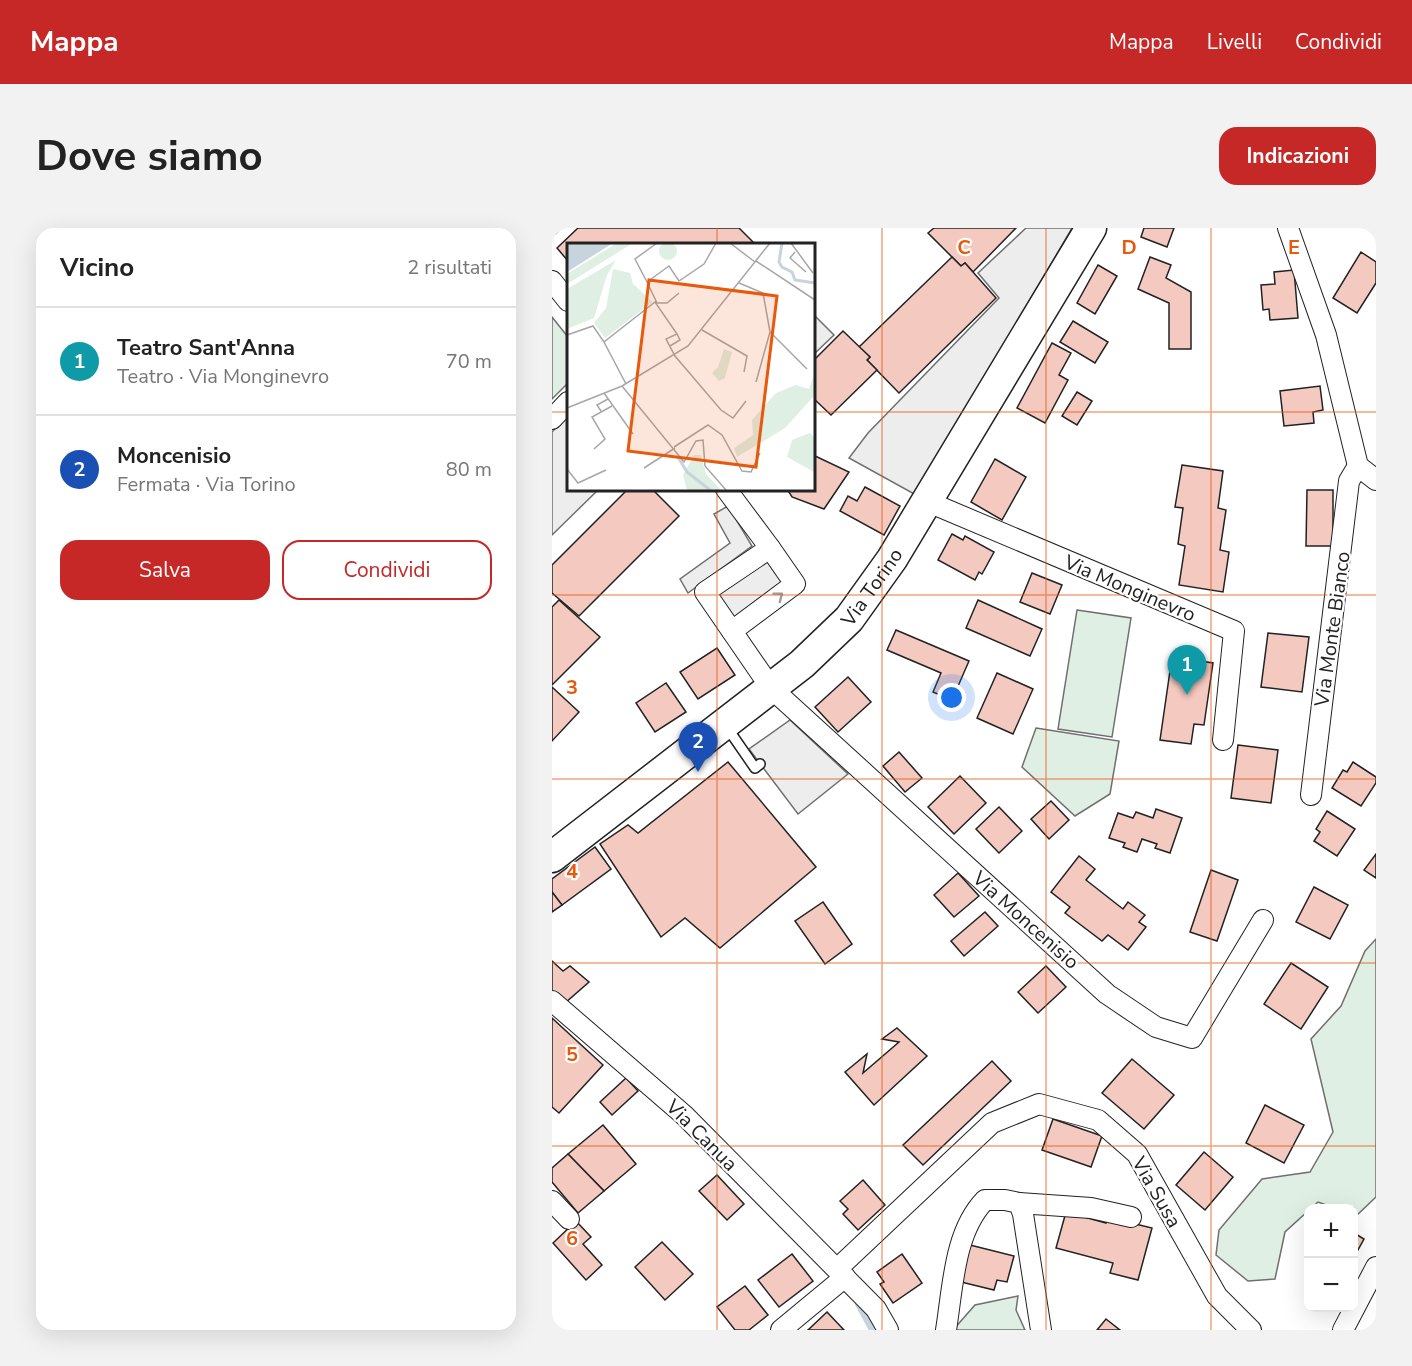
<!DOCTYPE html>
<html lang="it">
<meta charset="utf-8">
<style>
:root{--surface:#fff;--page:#f2f2f2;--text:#222;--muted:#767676;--line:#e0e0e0;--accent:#c62828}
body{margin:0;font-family:"Nunito Sans",sans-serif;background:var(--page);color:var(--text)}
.controls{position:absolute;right:18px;bottom:18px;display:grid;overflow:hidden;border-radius:12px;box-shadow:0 6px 24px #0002}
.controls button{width:54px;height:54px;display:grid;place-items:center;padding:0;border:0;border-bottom:2px solid var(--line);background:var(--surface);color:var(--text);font:30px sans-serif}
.you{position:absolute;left:400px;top:470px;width:21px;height:21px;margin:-15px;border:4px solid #fff;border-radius:50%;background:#1a73e8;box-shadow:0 0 0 9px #1a73e833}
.badge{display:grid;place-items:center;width:39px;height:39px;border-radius:50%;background:var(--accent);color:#fff;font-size:20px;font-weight:700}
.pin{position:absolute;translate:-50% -50px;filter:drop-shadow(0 2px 3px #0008)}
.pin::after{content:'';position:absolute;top:32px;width:21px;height:18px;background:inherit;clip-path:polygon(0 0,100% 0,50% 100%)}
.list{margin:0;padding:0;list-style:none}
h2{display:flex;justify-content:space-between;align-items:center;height:78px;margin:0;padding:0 24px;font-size:26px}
h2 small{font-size:20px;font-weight:400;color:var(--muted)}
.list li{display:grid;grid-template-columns:39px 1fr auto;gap:18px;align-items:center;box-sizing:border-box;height:108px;padding:0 24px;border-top:2px solid var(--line)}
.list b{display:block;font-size:22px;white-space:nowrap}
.list p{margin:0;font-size:20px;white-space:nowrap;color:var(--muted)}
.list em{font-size:20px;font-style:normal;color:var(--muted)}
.actions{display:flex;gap:12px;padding:18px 24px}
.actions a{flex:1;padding:14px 0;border:2px solid var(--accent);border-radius:18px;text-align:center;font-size:21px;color:var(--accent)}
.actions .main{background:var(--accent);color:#fff}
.map{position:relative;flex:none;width:824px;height:1102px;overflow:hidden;border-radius:18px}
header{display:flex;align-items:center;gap:36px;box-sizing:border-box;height:84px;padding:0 30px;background:var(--accent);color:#fff}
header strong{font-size:28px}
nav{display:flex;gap:33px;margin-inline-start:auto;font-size:21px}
.intro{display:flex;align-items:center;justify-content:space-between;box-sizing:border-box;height:144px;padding:0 36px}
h1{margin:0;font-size:42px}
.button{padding:15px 27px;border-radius:18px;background:var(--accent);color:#fff;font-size:21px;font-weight:700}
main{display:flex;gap:36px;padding:0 36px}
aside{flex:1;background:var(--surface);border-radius:18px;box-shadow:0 6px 24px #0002}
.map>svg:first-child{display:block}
</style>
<header>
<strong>Mappa</strong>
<nav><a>Mappa</a><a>Livelli</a><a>Condividi</a></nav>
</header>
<div class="intro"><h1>Dove siamo</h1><a class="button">Indicazioni</a></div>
<main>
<aside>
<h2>Vicino<small>2 risultati</small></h2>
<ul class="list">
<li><span class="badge" style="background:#0f9aa8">1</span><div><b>Teatro Sant'Anna</b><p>Teatro · Via Monginevro</p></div><em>70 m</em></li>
<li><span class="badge" style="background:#1a4fb4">2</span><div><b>Moncenisio</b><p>Fermata · Via Torino</p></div><em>80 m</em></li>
</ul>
<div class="actions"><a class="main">Salva</a><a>Condividi</a></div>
</aside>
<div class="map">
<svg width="824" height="1102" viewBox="0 0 824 1102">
<rect width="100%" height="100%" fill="#fff"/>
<g fill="#e0efe3" stroke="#6f6f6f" stroke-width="1.5">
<path d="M0,89l16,20v46l-16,16z"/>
<path d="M525,382l54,8 -19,119 -54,-8z"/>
<path d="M484,500l83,13 -9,53 -35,22 -53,-49z"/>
<path d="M824,711v258l-20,19 -2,-8h-19l-17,-6 -33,30 -10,47 -27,2 -32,-26 3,-25 43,-51 48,-7 23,-40 -22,-93 30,-33 24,-55z"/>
<path d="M466,1068l-2,14 9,20h-72l22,-25z"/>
</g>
<g fill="#ededed" stroke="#6f6f6f" stroke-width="1.5">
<path d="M474,0h46l-156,267 -67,-37 19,-25 131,-135 -21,-25z"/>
<path d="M261,86l21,21 -21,20z"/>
<path d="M16,187v74h31l-47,46v-103z"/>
<path d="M176,278l24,40 -64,47 -8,-14 50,-36 -16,-29z"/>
<path d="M218,320l25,36 -63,47 -27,-39z"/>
<path d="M238,492l58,54 -50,40 -49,-65z"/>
</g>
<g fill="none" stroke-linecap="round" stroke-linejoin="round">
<path stroke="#c7d3dd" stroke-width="6" d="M306,1076l14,26"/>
</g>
<g fill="#f3c9c0" stroke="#222" stroke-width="1.5">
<path d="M26,0h161l16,16h-187v17l-11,-13z"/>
<path d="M382,0h82l-43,44 -8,-9 -4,3 -33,-33z"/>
<path d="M592,0h30l-7,19 -26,-10z"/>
<path d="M809,24l15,10v21l-19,30 -24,-15z"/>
<path d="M400,29l9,9 4,-3 31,35 -97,95 -32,-33 3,-3 -11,-10z"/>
<path d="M598,29l21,8 -5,13 25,14v57h-22v-46l-31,-14z"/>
<path d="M546,37l19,11 -22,38 -18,-11z"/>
<path d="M742,42l4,48 -28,2 -1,-11 -6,1 -2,-25 14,-1 -1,-12z"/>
<path d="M521,93l35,21 -13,21 -35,-21z"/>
<path d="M291,103l27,26 -3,3 10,10 -46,45 -18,-17v-37z"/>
<path d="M500,115l19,10 -12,22 9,5 -23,43 -28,-15z"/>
<path d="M768,158l3,24 -10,2 1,11 -30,3 -4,-35z"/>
<path d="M525,164l15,9 -15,24 -15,-9z"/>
<path d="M261,227l36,17 -25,37 -32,-12 -5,-8h26z"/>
<path d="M443,231l31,18 -24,43 -31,-18z"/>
<path d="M630,237l41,6 -5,37 8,2 -6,40 9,2 -6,40 -44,-7 6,-39 -7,-2 5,-36 -8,-1z"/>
<path d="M313,259l35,19 -16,29 -44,-24 8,-15 9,5z"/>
<path d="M76,261h24l27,27 -100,100 -27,-23v-28z"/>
<path d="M755,262h26v56h-27z"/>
<path d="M400,306l11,6 2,-4 29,16 -12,22 -3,-2 -4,8 -37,-20z"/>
<path d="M480,345l30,12 -12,29 -30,-12z"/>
<path d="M7,372l41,37 -48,48v-78z"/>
<path d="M426,372l64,29 -12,27 -64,-28z"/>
<path d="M344,402l73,31 -17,39 -19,-8 8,-19 -54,-23z"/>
<path d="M716,405l41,4 -7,55 -41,-5z"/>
<path d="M165,420l18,27 -37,24 -18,-27z"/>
<path d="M620,429l41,6 -9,62 -10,-1 -3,20 -31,-4z"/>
<path d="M445,445l36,16 -20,45 -36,-16z"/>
<path d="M296,449l23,25 -33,30 -23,-25z"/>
<path d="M114,455l20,29 -31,20 -19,-29z"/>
<path d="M0,459l27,25 -27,29z"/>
<path d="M686,517l40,5 -7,53 -40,-5z"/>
<path d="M347,524l23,26 -17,14 -22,-26z"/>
<path d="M176,534l88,105 -96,81 -35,-30 -24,19 -61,-93 28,-19 10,8z"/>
<path d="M801,534l23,15v6l-15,23 -29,-18 11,-18 4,2z"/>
<path d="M408,548l26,27 -32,31 -26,-27z"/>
<path d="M499,573l18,19 -20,19 -18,-20z"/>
<path d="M447,579l23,24 -23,22 -23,-24z"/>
<path d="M604,581l26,9 -12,35 -15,-5 2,-4 -15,-5 -5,13 -14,-5 2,-4 -16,-5 9,-25 15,5 3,-6 17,6z"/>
<path d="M775,583l28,18 -18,27 -23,-15 6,-9 -4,-3z"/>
<path d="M43,619l16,22 -49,36 -10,-13v-13z"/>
<path d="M824,626v24l-12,-8z"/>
<path d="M527,628l16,13 -9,11 37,29 5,-7 17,13 -6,7 7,5 -18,23 -20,-15 -6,6 -37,-28 5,-6 -19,-15z"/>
<path d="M659,642l27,10 -21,61 -27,-9z"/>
<path d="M406,645l21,23 -25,21 -20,-22z"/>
<path d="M762,659l34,18 -18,34 -34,-17z"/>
<path d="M0,664l10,13 -10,7z"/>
<path d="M271,674l29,42 -27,20 -30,-43z"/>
<path d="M433,684l13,14 -34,30 -13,-15z"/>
<path d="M0,733l11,10 7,-5 19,16 -24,21 -13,-11z"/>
<path d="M739,735l37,24 -27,42 -37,-25z"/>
<path d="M494,738l20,21 -28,26 -20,-21z"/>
<path d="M0,790l51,47 -44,48 -7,-6z"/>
<path d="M345,800l30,28 -53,49 -29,-33 22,-18 -4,19 36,-31 -17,-3z"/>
<path d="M580,831l42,36 -30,34 -42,-36z"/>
<path d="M440,833l19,20 -88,84 -20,-20z"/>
<path d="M74,850l12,13 -26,24 -12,-13z"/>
<path d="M713,877l39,20 -20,38 -38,-20z"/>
<path d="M501,891l49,17 -11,31 -49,-17z"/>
<path d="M51,897l33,39 -32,27 -36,-37z"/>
<path d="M652,924l29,25 -28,33 -29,-25z"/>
<path d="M16,926l36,37 -26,22 -26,-31v-14z"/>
<path d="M165,947l27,29 -17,16 -28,-29z"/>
<path d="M311,952l22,25 -27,25 -15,-16 5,-5 -8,-8z"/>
<path d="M514,984l40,11 1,-6 45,11 -14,52 -28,-7 3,-10 -57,-15z"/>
<path d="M24,993l15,16 -8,7 19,21 -16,15 -33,-37z"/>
<path d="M802,1005l10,6 -10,18z"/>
<path d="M110,1014l31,32 -28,26 -30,-33z"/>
<path d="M418,1017l44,11 -7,26 -10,-2 -3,10 -33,-8z"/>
<path d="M240,1026l21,27 -34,26 -21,-27z"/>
<path d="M350,1026l20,29 -29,20 -13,-19 4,-2 -7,-10z"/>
<path d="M193,1058l23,29 -19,15h-14l-18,-23z"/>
<path d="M275,1084l17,18h-36z"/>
<path d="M554,1091l14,11h-23z"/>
</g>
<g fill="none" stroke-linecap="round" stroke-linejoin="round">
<g stroke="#222" stroke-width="12">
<g id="lane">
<path d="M0,2l2,-2"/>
<path d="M174,498l29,42 5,-4"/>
</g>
</g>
<g stroke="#222" stroke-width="22">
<g id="street">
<path d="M736,0l38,107 32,131 18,14"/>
<path d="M0,53l16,20"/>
<path d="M0,191l16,-17"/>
<path d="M174,261l44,59 -65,44 66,96 336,306 49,33 36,11 71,-118"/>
<path d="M374,273l308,130 -11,109"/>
<path d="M180,403l63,-47 -25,-36"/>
<path d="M759,567l38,-314 9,-15"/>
<path d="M0,773l132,114 192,194 12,21"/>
<path d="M0,973l17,18"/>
<path d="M467,975l72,5 40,9"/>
<path d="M285,1041l155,-146 47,-19 59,16 39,34 80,142 34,34"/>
<path d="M229,1102l64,-53"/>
<path d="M394,1102c7,-43 8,-98 39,-130h20l14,3 4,11 18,116"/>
<path d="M791,1102l33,-63"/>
</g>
</g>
<g stroke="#222" stroke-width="33">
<g id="primary">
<path id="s1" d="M0,629l250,-193 47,-45 43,-60 199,-331"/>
</g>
</g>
<use href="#lane" stroke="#fff" stroke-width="9"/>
<use href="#street" stroke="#fff" stroke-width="20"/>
<use href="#primary" stroke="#fff" stroke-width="30"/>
</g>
<defs><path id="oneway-chevron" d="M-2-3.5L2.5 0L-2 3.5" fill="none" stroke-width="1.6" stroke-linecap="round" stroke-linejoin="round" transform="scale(1.5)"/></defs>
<use stroke="#9c9c9c" href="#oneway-chevron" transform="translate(227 368) rotate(-37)"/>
<path fill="none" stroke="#e8590c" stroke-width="1.5" stroke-opacity="0.55" d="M165,0v16M330,0v1102M494,0v1102M659,0v1102M0,184h16M261,184h563M165,261v841M0,367h824M0,551h824M0,735h824M0,918h824"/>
<g text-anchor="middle" stroke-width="4.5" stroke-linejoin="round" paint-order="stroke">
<g font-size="20" fill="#222" stroke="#fff">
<text dy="7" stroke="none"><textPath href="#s1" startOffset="420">Via Torino</textPath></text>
<text transform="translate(578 360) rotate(23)" y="7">Via Monginevro</text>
<text transform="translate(780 401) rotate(-82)" y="7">Via Monte Bianco</text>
<text transform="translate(474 692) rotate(42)" y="7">Via Moncenisio</text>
<text transform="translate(150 907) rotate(45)" y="7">Via Canua</text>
<text transform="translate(605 964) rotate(60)" y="7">Via Susa</text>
</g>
</g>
<g transform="translate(15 15)">
<rect width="248" height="248" fill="#fff"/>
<path d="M92 8a9 9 0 1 1 18 0a9 9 0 1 1-18 0ZM50,0h16l-66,41v-10zM49,17l-9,15 -13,43 -27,11v-40zM46,26l17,4 3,11 20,18 -48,36 -11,-15 12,-15zM157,106l8,3 -7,26 -6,3 -7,-8 6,-6zM247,132v21l-29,32 -48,29 -3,-9 19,-13 -1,-15 24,-27 20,-8 13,4zM243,190l4,4v35l-27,-15 5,-17zM127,212h7l5,19 15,16h-34l-4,-15z" fill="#e0efe3"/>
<path d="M0,0h46l-46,29z" fill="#c7d3dd"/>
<path fill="none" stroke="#c7d3dd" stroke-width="3" d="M215,0l-3,19 3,5 10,5 3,8 20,3M111,214l9,15 23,18"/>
<path fill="none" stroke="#a7a7a7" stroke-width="1.5" d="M90,0l-22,16 12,23 22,-16 10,15 25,-17 12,-21M163,0l25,19M224,0l22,30M228,9l-5,6 16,14M189,18l59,39M80,39l10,21h10l12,-10M172,40l24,10 7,39 37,37M135,87l45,26 -3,16M0,92l26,-9 11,16M103,103l10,-6 -3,-6M189,139l14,-50M59,141l-22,-42 51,-40 22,32 -11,5 9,17 46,54 12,8 13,-17M55,143l62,76 12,-21 7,-1 2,26 21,24M37,150l29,41M0,165l55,-22 66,-40 82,-103M34,168l-4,-6 11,-6M107,204l34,-22 14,10 20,36 9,1 9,-19M27,206l11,-10 -13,-22 20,-11M77,225l31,-20M0,226l11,14 28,-13"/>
<path fill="#e8590c" fill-opacity="0.15" stroke="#e8590c" stroke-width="3" d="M82,37l128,16 -21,171 -128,-16z"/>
<rect width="248" height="248" fill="none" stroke="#222" stroke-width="3"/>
</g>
<g font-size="20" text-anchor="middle" font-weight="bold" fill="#e8590c" stroke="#fff" stroke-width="4.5" stroke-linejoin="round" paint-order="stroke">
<text x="412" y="26">C</text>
<text x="577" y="26">D</text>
<text x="742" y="26">E</text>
<text x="20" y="466">3</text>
<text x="20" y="650">4</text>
<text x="20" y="833">5</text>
<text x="20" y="1017">6</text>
</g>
</svg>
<div class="controls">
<button>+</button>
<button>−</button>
</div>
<div class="you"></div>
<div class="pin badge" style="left:635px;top:467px;background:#0f9aa8">1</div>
<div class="pin badge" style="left:146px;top:544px;background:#1a4fb4">2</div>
</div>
</main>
